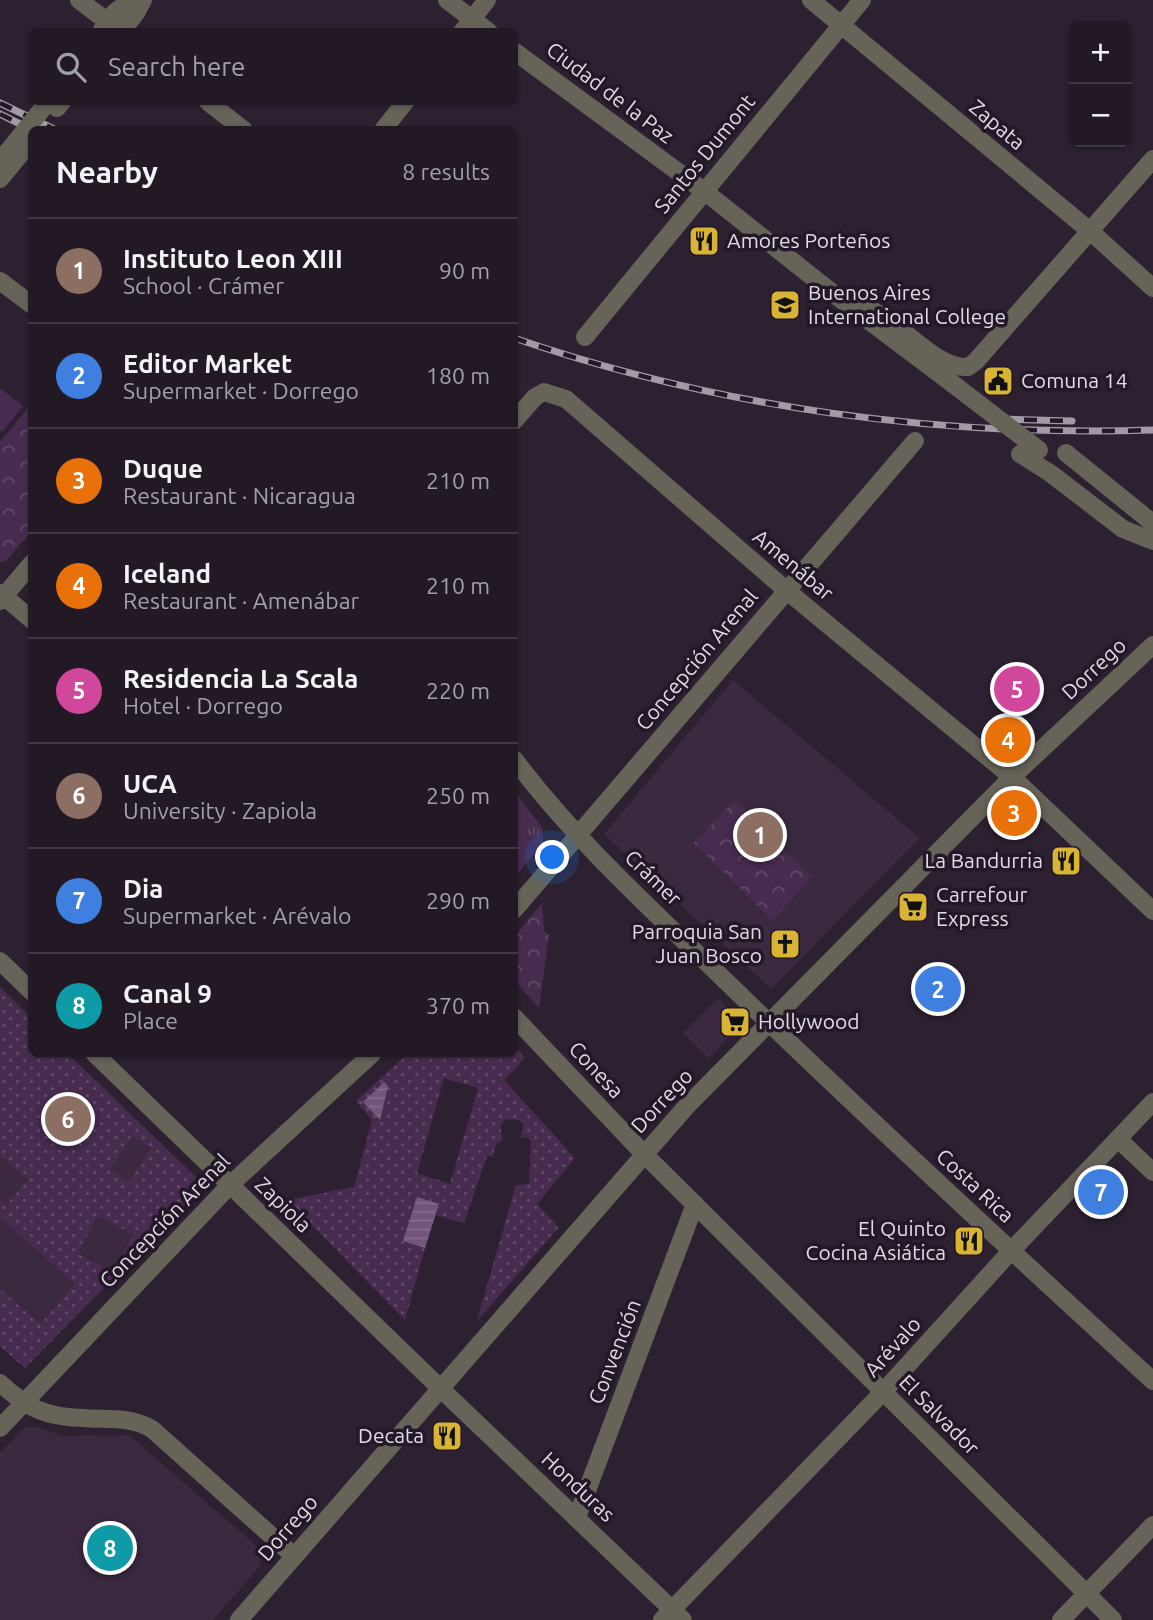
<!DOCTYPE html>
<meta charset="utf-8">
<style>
:root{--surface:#221925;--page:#2a222d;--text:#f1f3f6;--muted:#a2a0a7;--line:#3f3842;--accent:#d9b434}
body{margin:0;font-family:Ubuntu,sans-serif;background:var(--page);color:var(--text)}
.controls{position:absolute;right:21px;top:21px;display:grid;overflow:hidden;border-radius:10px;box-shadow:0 2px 5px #0004}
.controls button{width:63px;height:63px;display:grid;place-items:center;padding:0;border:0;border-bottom:2px solid var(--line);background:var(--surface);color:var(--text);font:35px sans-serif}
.you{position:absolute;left:553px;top:858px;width:24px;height:24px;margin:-18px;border:5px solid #fff;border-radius:50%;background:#1a73e8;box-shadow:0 0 0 10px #1a73e833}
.badge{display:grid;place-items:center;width:46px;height:46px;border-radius:50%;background:var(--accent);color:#fff;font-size:23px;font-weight:700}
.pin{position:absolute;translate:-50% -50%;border:4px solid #fff;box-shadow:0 2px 7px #0006}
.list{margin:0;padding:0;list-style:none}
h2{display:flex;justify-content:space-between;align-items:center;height:91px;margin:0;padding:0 28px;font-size:30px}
h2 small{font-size:23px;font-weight:400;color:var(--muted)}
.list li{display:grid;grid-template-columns:46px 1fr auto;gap:21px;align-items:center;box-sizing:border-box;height:105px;padding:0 28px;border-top:2px solid var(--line)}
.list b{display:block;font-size:26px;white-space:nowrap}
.list p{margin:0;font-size:23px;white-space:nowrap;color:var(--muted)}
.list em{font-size:23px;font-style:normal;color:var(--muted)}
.icon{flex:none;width:38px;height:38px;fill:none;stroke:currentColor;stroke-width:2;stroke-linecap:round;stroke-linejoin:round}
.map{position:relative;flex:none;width:1153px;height:1620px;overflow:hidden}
.search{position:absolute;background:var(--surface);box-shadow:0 2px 5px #0004;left:28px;top:28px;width:490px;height:77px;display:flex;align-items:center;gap:18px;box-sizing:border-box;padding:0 24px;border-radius:10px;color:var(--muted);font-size:26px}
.panel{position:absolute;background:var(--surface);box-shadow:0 2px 5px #0004;left:28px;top:126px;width:490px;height:931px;border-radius:10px}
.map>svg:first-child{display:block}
</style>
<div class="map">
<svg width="1153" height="1620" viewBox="0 0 1153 1620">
<defs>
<pattern id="grass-tufts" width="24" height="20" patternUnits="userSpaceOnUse" patternTransform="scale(1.75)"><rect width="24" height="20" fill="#482c50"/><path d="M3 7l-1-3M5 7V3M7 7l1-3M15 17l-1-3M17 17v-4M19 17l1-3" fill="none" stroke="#624a69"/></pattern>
<pattern id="park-crowns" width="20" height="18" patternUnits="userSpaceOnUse" patternTransform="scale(1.75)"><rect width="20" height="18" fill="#482c50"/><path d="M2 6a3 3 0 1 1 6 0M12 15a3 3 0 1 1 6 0" fill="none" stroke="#624a69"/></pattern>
<pattern id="garden-dots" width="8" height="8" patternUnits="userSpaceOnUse" patternTransform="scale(1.75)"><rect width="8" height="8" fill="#482c50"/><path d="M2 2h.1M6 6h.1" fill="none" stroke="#624a69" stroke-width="1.8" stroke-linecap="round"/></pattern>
<pattern id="water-rules" width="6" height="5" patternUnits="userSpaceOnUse" patternTransform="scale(1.75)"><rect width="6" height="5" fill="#72547c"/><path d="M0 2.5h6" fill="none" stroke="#866c8e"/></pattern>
</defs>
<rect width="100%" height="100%" fill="#2d2131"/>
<g fill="#3a293f">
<path d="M733,680l187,158 -149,151 -167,-155z"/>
<path d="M0,987l31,31 1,36h36l136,131 -179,183 -25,-22z"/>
<path d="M718,998l24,24 -33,37 -26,-26z"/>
<path d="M25,1427h13l24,9 67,-1 131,114 1,16 -48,55h-213v-167z"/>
</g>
<path fill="url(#grass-tufts)" d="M515,792l28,37v14l-28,34z"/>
<g fill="url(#park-crowns)">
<path d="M31,404v128l-25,29 -6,1v-120z"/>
<path d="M735,800l76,77 -38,44 -79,-78z"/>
<path d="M542,903l2,28 5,4 -10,73 -24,-27v-45z"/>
</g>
<g fill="url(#garden-dots)" fill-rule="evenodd">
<path d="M0,987l31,31 1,36h36l136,131 -179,183 -25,-22v-57l40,35 35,-40 -75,-67v-18l7,5 21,-24 -28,-24zM132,1136l19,12 -22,34 -19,-12zM97,1216l36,18 -20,38 -35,-18z"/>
<path d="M515,1047l10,11 -21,22 71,78 -38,46 22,23 -82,94 39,-136 13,-1 2,-42 -3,-4 -7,-1 3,-13 -5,-4 -13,-1 -6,7 3,14 -7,4 -3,12h-6l-23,67 -28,-8 3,-11 -36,37 22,7 -20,72 -118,-120 67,-13 18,-67 -16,-19 51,-47h25l5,4 5,-4h72zM444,1078l34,10 -28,96 -33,-11z"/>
</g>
<path fill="#482c50" d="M0,388l23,18 -21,26 -2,-1z"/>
<g fill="url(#water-rules)">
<path d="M384,1082l4,4 -8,34 -17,-18z"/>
<path d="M417,1197l22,7 -14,44 -22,-7z"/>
</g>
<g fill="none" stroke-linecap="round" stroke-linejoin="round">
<g stroke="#666359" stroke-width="18">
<path d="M79,0l29,22 3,10"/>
<path d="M447,0l42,32"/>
<path d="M811,0l279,231 63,57"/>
<path d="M102,30l12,-17 17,-13"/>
<path d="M121,32l15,-19 7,-13"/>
<path d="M462,32l25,-32"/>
<path d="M514,51l190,140 140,111 109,82"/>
<path d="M208,102l36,28"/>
<path d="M57,108l5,-6"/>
<path d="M383,130l22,-28"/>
<path d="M0,179l32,-39"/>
<path d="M0,281l32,24"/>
<path d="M855,304c41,8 77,66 113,63l8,-6 177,-202"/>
<path d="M585,337l277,-337"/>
<path d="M514,421l21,-24 9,-5 22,7 220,191 226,187 141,134"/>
<path d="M1066,453l83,67 4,6"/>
<path d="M1020,454l30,19 73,56 30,12"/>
<path d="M0,593l32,27"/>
<path d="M0,601l32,-38"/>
<path d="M514,759c64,85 144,156 220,230 137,133 278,263 419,392"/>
<path d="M514,910l401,-469"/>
<path d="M0,961l32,31"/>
<path d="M514,1017l130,137 469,466"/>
<path d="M95,1054l345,334 243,232"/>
<path d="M1118,1139l35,33"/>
<path d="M0,1383c27,25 45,34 83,35 26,2 46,-2 69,11l142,127"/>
<path d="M0,1428l230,-243 142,-131"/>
<path d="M577,1517l118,-313"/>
<path d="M239,1620l446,-512 327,-331 141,-132"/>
<path d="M662,1620l221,-228 128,-141 142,-149"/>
<path d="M1061,1620l92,-95"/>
</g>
<g stroke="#a39aa6" stroke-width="7">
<g id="rail">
<path d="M0,103l56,27"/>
<path d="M0,114l32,16"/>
<path d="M514,338c205,70 423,99 639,92"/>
<path d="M998,419l74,2"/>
</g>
</g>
<use href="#rail" stroke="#231827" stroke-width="4.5" stroke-dasharray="13" stroke-linecap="butt"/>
<g stroke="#666359" stroke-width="18">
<path d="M0,161l48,-59"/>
<path d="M953,384l86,66"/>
</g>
</g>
<defs>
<g id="restaurant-square" transform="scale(1.575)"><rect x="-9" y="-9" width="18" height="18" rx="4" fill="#d9b434" stroke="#231827"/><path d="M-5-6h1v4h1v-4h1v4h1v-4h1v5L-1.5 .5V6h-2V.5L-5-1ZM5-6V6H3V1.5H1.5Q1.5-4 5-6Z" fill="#111"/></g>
<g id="school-square" transform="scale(1.575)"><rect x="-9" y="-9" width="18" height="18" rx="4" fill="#d9b434" stroke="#231827"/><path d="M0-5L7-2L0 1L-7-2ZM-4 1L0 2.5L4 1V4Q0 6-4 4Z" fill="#111"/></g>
<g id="civic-square" transform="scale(1.575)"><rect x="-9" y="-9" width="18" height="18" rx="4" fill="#d9b434" stroke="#231827"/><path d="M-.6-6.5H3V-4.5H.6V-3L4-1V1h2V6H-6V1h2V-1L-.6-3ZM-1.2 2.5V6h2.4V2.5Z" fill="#111"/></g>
<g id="supermarket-square" transform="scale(1.575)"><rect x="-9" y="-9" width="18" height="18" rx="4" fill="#d9b434" stroke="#231827"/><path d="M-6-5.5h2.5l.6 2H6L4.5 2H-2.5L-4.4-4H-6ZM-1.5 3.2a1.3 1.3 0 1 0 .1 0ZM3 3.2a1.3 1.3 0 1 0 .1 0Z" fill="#111"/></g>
<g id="church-square" transform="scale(1.575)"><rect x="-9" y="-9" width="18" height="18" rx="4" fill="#d9b434" stroke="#231827"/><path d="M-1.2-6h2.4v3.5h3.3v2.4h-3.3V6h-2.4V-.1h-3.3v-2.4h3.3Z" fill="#111"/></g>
</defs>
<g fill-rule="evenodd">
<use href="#restaurant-square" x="704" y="241"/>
<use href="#school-square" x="785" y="305"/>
<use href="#civic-square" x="998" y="381"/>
<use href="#restaurant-square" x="1066" y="861"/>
<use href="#supermarket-square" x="913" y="907"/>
<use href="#church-square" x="785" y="944"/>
<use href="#supermarket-square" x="735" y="1022"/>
<use href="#restaurant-square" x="969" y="1241"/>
<use href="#restaurant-square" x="447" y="1436"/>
</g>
<g text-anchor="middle" stroke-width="7" stroke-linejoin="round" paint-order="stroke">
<g font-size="21" fill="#e2dae4" stroke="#231827">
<text transform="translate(610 93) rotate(37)" y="7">Ciudad de la Paz</text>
<text transform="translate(997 125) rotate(40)" y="7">Zapata</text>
<text transform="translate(705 154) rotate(-51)" y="7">Santos Dumont</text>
<text transform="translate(793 565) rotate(40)" y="7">Amenábar</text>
<text transform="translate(697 660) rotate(-50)" y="7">Concepción Arenal</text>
<text transform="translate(1094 669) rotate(-43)" y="7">Dorrego</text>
<text transform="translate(653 878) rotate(44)" y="7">Crámer</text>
<text transform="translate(596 1070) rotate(47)" y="7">Conesa</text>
<text transform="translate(662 1101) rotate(-47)" y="7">Dorrego</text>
<text transform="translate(975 1186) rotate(43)" y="7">Costa Rica</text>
<text transform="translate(283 1205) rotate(44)" y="7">Zapiola</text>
<text transform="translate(165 1221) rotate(-46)" y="7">Concepción Arenal</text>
<text transform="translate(893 1347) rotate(-48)" y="7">Arévalo</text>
<text transform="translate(615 1352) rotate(-69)" y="7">Convención</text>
<text transform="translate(939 1415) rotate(45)" y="7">El Salvador</text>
<text transform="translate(578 1487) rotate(43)" y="7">Honduras</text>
<text transform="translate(288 1528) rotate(-49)" y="7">Dorrego</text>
</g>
<g font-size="21" fill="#e2dae4" stroke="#231827" text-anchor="start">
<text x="727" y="248">Amores Porteños</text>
<text x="808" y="300">Buenos Aires<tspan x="808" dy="24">International College</tspan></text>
<text x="1021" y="388">Comuna 14</text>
<text x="1043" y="868" text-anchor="end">La Bandurria</text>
<text x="936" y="902">Carrefour<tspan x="936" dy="24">Express</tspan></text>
<text x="762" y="939" text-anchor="end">Parroquia San<tspan x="762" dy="24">Juan Bosco</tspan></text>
<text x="758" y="1029">Hollywood</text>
<text x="946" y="1236" text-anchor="end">El Quinto<tspan x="946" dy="24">Cocina Asiática</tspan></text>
<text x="424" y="1443" text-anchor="end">Decata</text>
</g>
</g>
</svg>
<div class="controls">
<button>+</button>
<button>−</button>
</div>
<div class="you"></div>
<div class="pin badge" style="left:760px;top:835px;background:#8d6e63">1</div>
<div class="pin badge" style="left:938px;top:989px;background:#3f7fe0">2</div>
<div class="pin badge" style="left:1014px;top:813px;background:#e8710a">3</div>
<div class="pin badge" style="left:1008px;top:740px;background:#e8710a">4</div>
<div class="pin badge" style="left:1017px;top:689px;background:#d1479c">5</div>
<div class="pin badge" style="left:68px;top:1119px;background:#8d6e63">6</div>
<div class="pin badge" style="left:1101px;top:1192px;background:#3f7fe0">7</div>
<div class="pin badge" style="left:110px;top:1548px;background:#0f9aa8">8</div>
<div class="search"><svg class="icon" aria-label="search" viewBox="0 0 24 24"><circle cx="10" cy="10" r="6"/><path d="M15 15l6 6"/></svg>Search here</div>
<section class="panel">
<h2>Nearby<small>8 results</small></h2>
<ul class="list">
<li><span class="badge" style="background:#8d6e63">1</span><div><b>Instituto Leon XIII</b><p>School · Crámer</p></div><em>90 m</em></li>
<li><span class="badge" style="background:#3f7fe0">2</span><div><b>Editor Market</b><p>Supermarket · Dorrego</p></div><em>180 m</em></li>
<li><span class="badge" style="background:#e8710a">3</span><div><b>Duque</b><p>Restaurant · Nicaragua</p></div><em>210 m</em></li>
<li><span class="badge" style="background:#e8710a">4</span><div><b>Iceland</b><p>Restaurant · Amenábar</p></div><em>210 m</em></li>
<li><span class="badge" style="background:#d1479c">5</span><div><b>Residencia La Scala</b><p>Hotel · Dorrego</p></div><em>220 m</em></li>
<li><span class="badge" style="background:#8d6e63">6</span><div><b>UCA</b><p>University · Zapiola</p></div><em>250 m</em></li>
<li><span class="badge" style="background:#3f7fe0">7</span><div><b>Dia</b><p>Supermarket · Arévalo</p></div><em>290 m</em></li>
<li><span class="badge" style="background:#0f9aa8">8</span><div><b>Canal 9</b><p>Place</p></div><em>370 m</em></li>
</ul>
</section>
</div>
